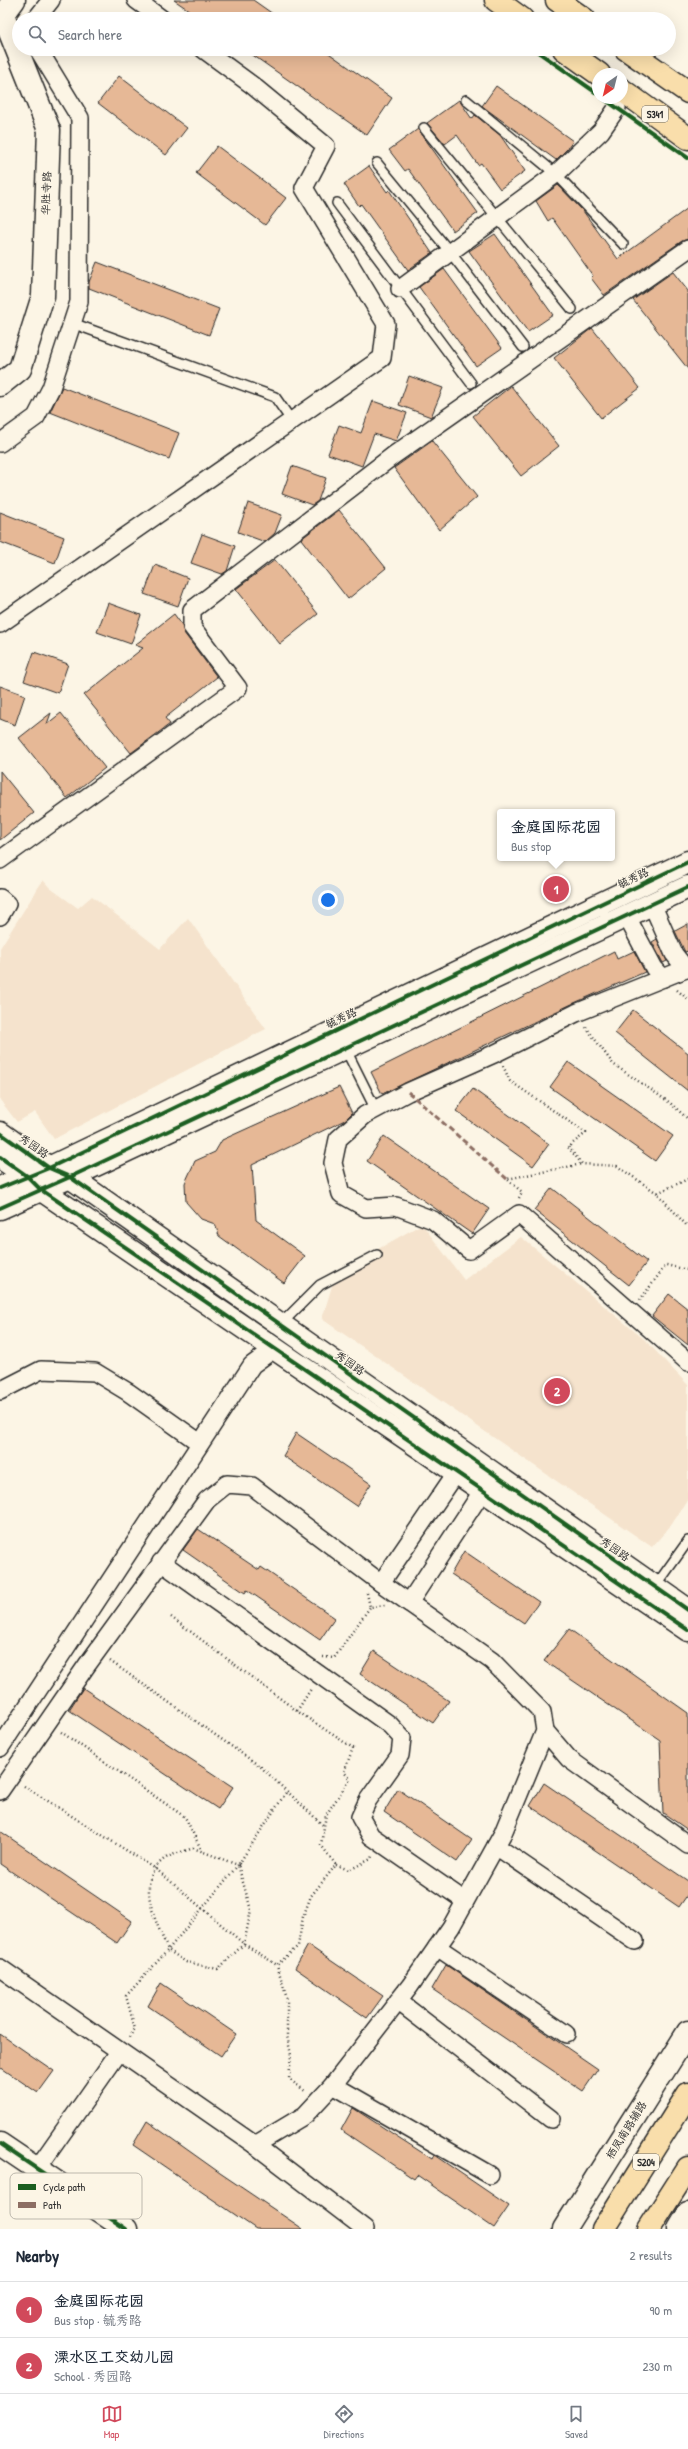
<!DOCTYPE html>
<meta charset="utf-8">
<style>
:root{--surface:#fff;--page:#f2f2f3;--text:#1f2937;--muted:#747a83;--line:#e0e1e3;--accent:#d1495b}
body{margin:0;font-family:"Patrick Hand","LXGW WenKai TC",sans-serif;background:var(--page);color:var(--text)}
.compass{position:absolute;left:592px;top:68px;width:36px;height:36px;border-radius:50%;background:var(--surface);box-shadow:0 4px 16px #0002;rotate:215deg}
.you{position:absolute;left:328px;top:900px;width:14px;height:14px;margin:-10px;border:3px solid #fff;border-radius:50%;background:#1a73e8;box-shadow:0 0 0 6px #1a73e833}
.badge{display:grid;place-items:center;width:26px;height:26px;border-radius:50%;background:var(--accent);color:#fff;font-size:13px;font-weight:700}
.pin{position:absolute;translate:-50% -50%;border:2px solid #fff;box-shadow:0 1px 4px #0006}
.popup{position:absolute;left:497px;top:809px;width:118px;height:52px;box-sizing:border-box;display:grid;place-content:center;border-radius:4px;background:var(--surface);filter:drop-shadow(0 1px 3px #0005);font-size:13px;white-space:nowrap;color:var(--muted)}
.popup b{font-size:15px;color:var(--text)}
.popup::after{content:'';position:absolute;left:50%;top:100%;margin-left:-8px;border:8px solid transparent;border-top-color:var(--surface)}
.list{margin:0;padding:0;list-style:none}
h2{display:flex;justify-content:space-between;align-items:center;height:52px;margin:0;padding:0 16px;font-size:17px}
h2 small{font-size:13px;font-weight:400;color:var(--muted)}
.list li{display:grid;grid-template-columns:26px 1fr auto;gap:12px;align-items:center;box-sizing:border-box;height:56px;padding:0 16px;border-top:1px solid var(--line)}
.list b{display:block;font-size:15px;white-space:nowrap}
.list p{margin:0;font-size:13px;white-space:nowrap;color:var(--muted)}
.list em{font-size:13px;font-style:normal;color:var(--muted)}
.icon{flex:none;width:22px;height:22px;fill:none;stroke:currentColor;stroke-width:2;stroke-linecap:round;stroke-linejoin:round}
.map{position:relative;flex:none;width:688px;height:2229px;overflow:hidden}
.search{position:absolute;background:var(--surface);box-shadow:0 4px 16px #0002;left:12px;right:12px;top:12px;height:44px;display:flex;align-items:center;gap:10px;box-sizing:border-box;padding:0 14px;border-radius:22px;color:var(--muted);font-size:15px}
.sheet{height:164px;background:var(--surface)}
nav{display:flex;justify-content:space-around;align-items:center;box-sizing:border-box;height:56px;border-top:1px solid var(--line);background:var(--surface);font-size:11px;color:var(--muted)}
nav a{display:grid;justify-items:center;gap:2px}
nav .on{color:var(--accent)}
.map>svg:first-child{display:block}
</style>
<div class="map">
<svg width="688" height="2229" viewBox="0 0 688 2229">
<rect width="100%" height="100%" fill="#fcf5e5"/>
<filter id="ink" filterUnits="userSpaceOnUse"><feTurbulence type="fractalNoise" baseFrequency=".025" numOctaves="2"/><feDisplacementMap in="SourceGraphic" scale="8" xChannelSelector="R" yChannelSelector="G"/><feConvolveMatrix kernelMatrix="1 2 1 2 8 2 1 2 1" color-interpolation-filters="sRGB"/></filter>
<g filter="url(#ink)">
<g fill="#f5e3cd">
<path d="M43,880l7,8 28,20 14,-12 68,53 28,-31 78,111 -212,110 -19,-27 -18,10 -17,-22v-152z"/>
<path d="M422,1224l42,56 57,-43 124,103 43,45v114l-16,25 -20,23 -330,-228 14,-46z"/>
</g>
<g fill="#e6b896" stroke="#2b2b2b">
<path d="M174,0h79l27,19h-78z"/>
<path d="M244,49h79l69,49 -25,37z"/>
<path d="M119,76l68,52 -21,27 -68,-52z"/>
<path d="M496,86l77,55 -5,7 -12,12 -74,-54z"/>
<path d="M459,100l13,19 3,-4 25,20 25,36 -25,18 -19,-26 -3,2 -21,-30 -12,9 -18,-21z"/>
<path d="M418,129l60,84 -25,18 -45,-62 -3,2 -16,-21z"/>
<path d="M217,146l69,52 -21,27 -69,-52z"/>
<path d="M369,166l18,26 2,-2 43,63 -24,17 -47,-66 -2,2 -15,-22z"/>
<path d="M558,185l25,26 35,48 70,-51v31l-6,2 -78,54 -13,-17 2,-2 -41,-58 -4,3 -12,-20z"/>
<path d="M495,234l58,81 -25,17 -59,-81z"/>
<path d="M97,262l122,47 -10,26 -120,-47v-6z"/>
<path d="M444,269l58,79 -26,18 -57,-79z"/>
<path d="M673,272l15,19v78l-55,-69z"/>
<path d="M592,328l48,60 -39,30 -47,-60z"/>
<path d="M409,376l34,12 -12,29 -32,-12z"/>
<path d="M511,386l48,60 -38,30 -48,-60z"/>
<path d="M62,387l117,46 -10,26 -119,-47z"/>
<path d="M373,401l34,12 -11,28 -22,-7 -12,32 -34,-12 11,-29 22,8z"/>
<path d="M432,441l45,56 -38,33 -45,-62z"/>
<path d="M292,466l34,12 -8,23 -6,4 -30,-11z"/>
<path d="M248,503l34,12 -7,18 -10,9 -27,-10z"/>
<path d="M339,510l47,58 -38,31 -47,-60z"/>
<path d="M0,512l64,25 -9,26 -55,-21z"/>
<path d="M202,534l33,12 -8,25 -5,3 -31,-11z"/>
<path d="M275,560l43,54 -38,30 -44,-55z"/>
<path d="M155,565l33,13 -10,28 -34,-12z"/>
<path d="M108,603l33,12 -10,29 -34,-12z"/>
<path d="M174,614l8,11 2,8 33,44 -52,41 5,6 -39,29 -47,-58 59,-47 -8,-3z"/>
<path d="M34,652l34,12 -10,29 -34,-12z"/>
<path d="M0,686l25,9 -10,30 -15,-6z"/>
<path d="M51,713l-4,11 14,-11 44,55 -38,30 -48,-60z"/>
<path d="M0,771l34,42 -34,27z"/>
<path d="M688,924v27l-3,1 -10,-21z"/>
<path d="M657,939l10,22 -4,2 -11,-21z"/>
<path d="M614,951l3,8 17,-8 11,21 -73,32 -190,90 -11,-22z"/>
<path d="M633,1010l55,43v38l-73,-58z"/>
<path d="M568,1062l105,74 -18,25 -105,-74z"/>
<path d="M339,1087l13,26 -7,7 -93,45 4,55 49,36 -21,27 -65,-47 -4,-12 -14,-5 -15,-17 -1,-19 10,-22 20,-9 7,-12z"/>
<path d="M473,1089l76,55 -16,22 -77,-55z"/>
<path d="M384,1136l105,73 -17,25 -105,-73z"/>
<path d="M552,1188l95,74 -18,23 -95,-75z"/>
<path d="M669,1294l19,15v36l-36,-29z"/>
<path d="M296,1433l75,51 -15,22 -73,-50z"/>
<path d="M198,1529l61,41 2,-3 74,51 -15,22 -73,-50 -2,3 -62,-43z"/>
<path d="M464,1551l75,51 -15,21 -73,-49z"/>
<path d="M569,1629l119,84v117l-25,-17 -3,-73 -116,-79z"/>
<path d="M374,1651l75,50 -16,22 -73,-49z"/>
<path d="M83,1688l150,99 -15,22 -149,-99z"/>
<path d="M544,1783l144,98v13l-9,13 -149,-101z"/>
<path d="M398,1789l74,51 -15,22 -73,-50z"/>
<path d="M0,1831l132,90 -15,22 -117,-79z"/>
<path d="M308,1945l75,51 -16,22 -72,-50z"/>
<path d="M446,1965l152,104 -15,22 -151,-102z"/>
<path d="M161,1983l75,51 -15,22 -73,-50z"/>
<path d="M0,2034l54,37 -16,22 -38,-26z"/>
<path d="M353,2108l79,51 2,-4 75,51 -15,22 -77,-53 -3,4 -73,-49z"/>
<path d="M147,2121l73,52 83,56h-47l-123,-84z"/>
</g>
<g fill="none" stroke-linecap="round" stroke-linejoin="round">
<g stroke="#2b2b2b" stroke-width="12">
<g id="lane">
<path d="M466,100l90,74 67,70"/>
<path d="M424,128l148,181"/>
<path d="M377,163l73,89 73,95"/>
<path d="M337,203l134,180"/>
<path d="M72,323l203,74 16,23"/>
<path d="M345,1048l31,62"/>
<path d="M280,1325l40,-40 57,-30"/>
<path d="M655,1587l33,-46"/>
</g>
</g>
<g stroke="#2b2b2b" stroke-width="20">
<g id="street">
<path d="M136,0l26,19"/>
<path d="M36,19l15,-19"/>
<path d="M400,289l156,-115 45,-43 16,-23"/>
<path d="M0,443l36,-26 15,-29 28,-86 1,-184 -42,-69"/>
<path d="M0,624l382,-266 4,-34 -82,-136 22,-42 -74,-61 -49,-36"/>
<path d="M0,860l238,-172 -46,-61v-17l202,-155 294,-206"/>
<path d="M0,898l7,6 -7,12"/>
<path d="M652,904l22,50 12,15"/>
<path d="M627,917l27,51 9,10"/>
<path d="M688,968l-112,45 -80,40 -88,39 -43,23 -27,24 -5,24 8,31 25,14 30,-2 37,14 36,30 50,-36 169,148"/>
<path d="M0,1391l41,-21 54,2 33,20 72,51"/>
<path d="M161,1562l229,163 12,13 -2,17 -32,45 -8,17 11,19 94,65"/>
<path d="M381,1583l82,-120"/>
<path d="M409,1603l80,-122"/>
<path d="M545,1731l24,28 119,86"/>
<path d="M0,1748l252,-383 22,-16"/>
<path d="M0,1791l87,-126 120,-165 20,-16 25,2 129,97 111,78 50,51 3,19 -42,102 -52,94 -41,59 -77,99 -28,30 -50,30 -255,-177"/>
<path d="M496,1846l139,95"/>
<path d="M437,1947l129,87"/>
<path d="M398,2001l153,118"/>
<path d="M333,2085l157,90"/>
<path d="M255,2145l110,84"/>
<path d="M37,2169l82,-117"/>
</g>
</g>
<g stroke="#2b2b2b" stroke-width="25">
<g id="secondary">
<path d="M0,385l20,-16 23,-73 6,-166 -46,-115 11,-15"/>
<path d="M0,1133l49,35 21,9 618,433"/>
<path d="M0,1157l27,19 13,13 648,441"/>
<path d="M0,1188l49,-20 639,-306"/>
<path d="M0,1208l70,-31 618,-290"/>
<path d="M0,2144l126,85"/>
<path d="M564,2229l124,-197"/>
<path d="M679,2229l9,-15"/>
</g>
</g>
<g stroke="#2b2b2b" stroke-width="25">
<g id="primary">
<path d="M496,0l26,19"/>
<path d="M557,0l27,19"/>
<path d="M564,49l35,25"/>
<path d="M626,49l62,43"/>
<path d="M622,90l66,48"/>
<path d="M603,2229l85,-135"/>
<path d="M649,2229l39,-61"/>
</g>
</g>
<g stroke="#2b2b2b" stroke-width="2.5" stroke-dasharray="1 3" stroke-linecap="butt">
<path d="M677,990l11,9"/>
<path d="M586,1027l27,37 56,38 19,17"/>
<path d="M503,1066l7,15 76,52 -18,14 14,17 35,2 40,27"/>
<path d="M688,1179l-31,14 31,34"/>
<path d="M519,1198l3,-6 -15,-13 75,-15"/>
<path d="M640,1300l26,-35 22,5"/>
<path d="M367,1593l3,14 15,-2"/>
<path d="M171,1617l126,94 56,37 -9,24 6,7 -24,36 -5,30 15,20 -25,31 -8,21 -5,29 -21,19 10,34v37l4,19 -2,24 16,12"/>
<path d="M323,1657l11,1 36,-51"/>
<path d="M110,1661l151,106 63,59"/>
<path d="M297,1711l14,-22"/>
<path d="M61,1732l124,85 17,34"/>
<path d="M24,1786l132,83 88,75 33,21"/>
<path d="M193,1848l45,17 -70,85c-10,-25 -34,-67 -6,-89 7,-7 22,-9 31,-13z"/>
<path d="M336,1865l13,5 22,-11 1,-3"/>
<path d="M129,2037l6,-8 -9,-33 42,-46 18,12 32,7 26,-25 7,-34 -13,-45 49,-74"/>
</g>
<use href="#lane" stroke="#fcf5e5" stroke-width="9"/>
<use href="#street" stroke="#fcf5e5" stroke-width="17"/>
<use href="#secondary" stroke="#fcf5e5" stroke-width="22"/>
<use href="#primary" stroke="#f9deab" stroke-width="22"/>
<path stroke="#8d6e63" stroke-width="3" stroke-dasharray="6 3" stroke-linecap="butt" d="M408,1092l99,87"/>
<g stroke="#fcf5e5" stroke-width="6">
<g id="cycleway">
<path d="M534,49l64,45"/>
<path d="M603,98l85,60"/>
<path d="M0,1133l49,35 21,9 618,433"/>
<path d="M0,1157l27,19 13,13 648,441"/>
<path d="M0,1188l49,-20 639,-306"/>
<path d="M0,1208l70,-31 618,-290"/>
<path d="M0,2144l126,85"/>
</g>
</g>
<use href="#cycleway" stroke="#1b5e20" stroke-width="4"/>
</g>
</g>
<g text-anchor="middle" stroke-width="3" stroke-linejoin="round" paint-order="stroke">
<g fill="#fcf5e5" stroke="#6a6863" stroke-width="1">
<rect x="642" y="106" width="26" height="16" rx="3"/>
<rect x="633" y="2154" width="26" height="16" rx="3"/>
</g>
<g font-size="10" font-weight="bold" fill="#2b2b2b">
<text x="655" y="118">S341</text>
<text x="646" y="2166">S204</text>
</g>
<g font-size="11" fill="#2b2b2b" stroke="#fcf5e5">
<text transform="translate(46 193) rotate(-88)" y="4">华胜寺路</text>
<text transform="translate(633 878) rotate(-26)" y="4">毓秀路</text>
<text transform="translate(341 1018) rotate(-26)" y="4">毓秀路</text>
<text transform="translate(34 1146) rotate(35)" y="4">秀园路</text>
<text transform="translate(350 1363) rotate(35)" y="4">秀园路</text>
<text transform="translate(615 1549) rotate(35)" y="4">秀园路</text>
<text transform="translate(626 2130) rotate(-58)" y="4">栖凤南路辅路</text>
</g>
</g>
<rect x="10" y="2173" width="132" height="46" rx="6" fill="#fcf5e5" stroke="#bdb8ad" stroke-width="1"/>
<rect x="18" y="2184" width="18" height="6" fill="#1b5e20"/>
<rect x="18" y="2202" width="18" height="6" fill="#8d6e63"/>
<g font-size="11" fill="#2b2b2b">
<text x="43" y="2191">Cycle path</text>
<text x="43" y="2209">Path</text>
</g>
</svg>
<svg class="compass" viewBox="-18 -18 36 36"><path d="M0-13l5 13h-10z" fill="#e53935"/><path d="M0 13l5-13h-10z" fill="#747a83"/></svg>
<div class="you"></div>
<div class="pin badge" style="left:556px;top:889px">1</div>
<div class="popup"><b>金庭国际花园</b>Bus stop</div>
<div class="pin badge" style="left:557px;top:1391px">2</div>
<div class="search"><svg class="icon" aria-label="search" viewBox="0 0 24 24"><circle cx="10" cy="10" r="6"/><path d="M15 15l6 6"/></svg>Search here</div>
</div>
<section class="sheet">
<h2>Nearby<small>2 results</small></h2>
<ul class="list">
<li><span class="badge">1</span><div><b>金庭国际花园</b><p>Bus stop · 毓秀路</p></div><em>90 m</em></li>
<li><span class="badge">2</span><div><b>溧水区工交幼儿园</b><p>School · 秀园路</p></div><em>230 m</em></li>
</ul>
</section>
<nav>
<a class="on"><svg class="icon" aria-label="map" viewBox="0 0 24 24"><path d="M3 6l6-2 6 2 6-2v14l-6 2-6-2-6 2zM9 4v14M15 6v14"/></svg>Map</a>
<a><svg class="icon" aria-label="directions" viewBox="0 0 24 24"><path d="M12 3l9 9-9 9-9-9zM9 14v-3h6M13 9l2 2-2 2"/></svg>Directions</a>
<a><svg class="icon" aria-label="saved" viewBox="0 0 24 24"><path d="M7 4h10v16l-5-4-5 4z"/></svg>Saved</a>
</nav>
